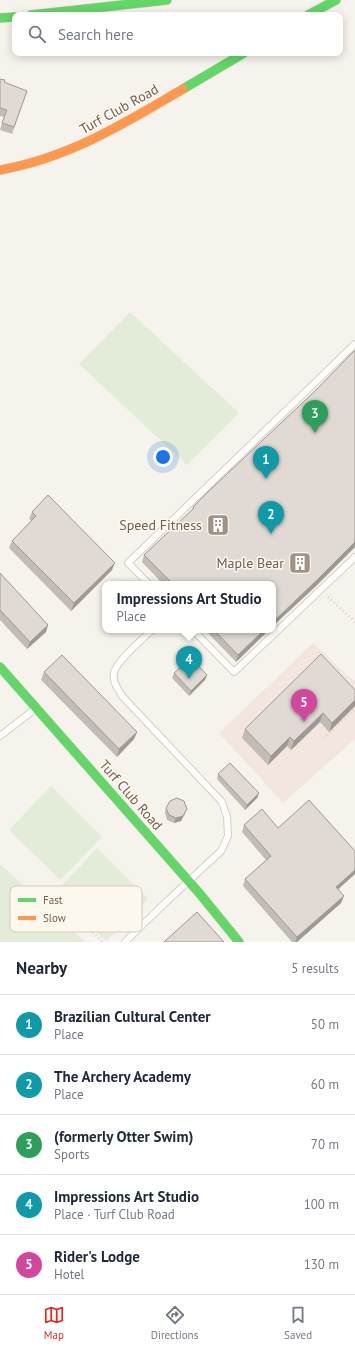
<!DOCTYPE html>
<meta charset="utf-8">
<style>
:root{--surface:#fff;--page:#f2f2f3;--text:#1f2937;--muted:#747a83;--line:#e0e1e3;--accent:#d93025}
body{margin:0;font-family:"PT Sans",sans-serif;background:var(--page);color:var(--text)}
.you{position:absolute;left:163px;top:457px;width:14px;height:14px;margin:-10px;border:3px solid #fff;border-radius:50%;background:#1a73e8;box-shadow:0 0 0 6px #1a73e833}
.badge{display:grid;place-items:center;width:26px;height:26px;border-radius:50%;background:var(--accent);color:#fff;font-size:13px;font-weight:700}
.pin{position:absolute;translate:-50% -33px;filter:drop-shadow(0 1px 2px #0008)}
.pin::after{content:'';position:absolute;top:21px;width:14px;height:12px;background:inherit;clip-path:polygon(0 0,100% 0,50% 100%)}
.popup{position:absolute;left:102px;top:581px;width:174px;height:52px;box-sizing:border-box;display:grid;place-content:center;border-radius:8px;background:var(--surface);filter:drop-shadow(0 1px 3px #0005);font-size:13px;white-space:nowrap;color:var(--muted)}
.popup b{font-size:15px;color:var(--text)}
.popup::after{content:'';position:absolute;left:50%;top:100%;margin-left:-8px;border:8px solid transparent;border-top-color:var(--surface)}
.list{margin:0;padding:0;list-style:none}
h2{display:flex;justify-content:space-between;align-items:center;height:52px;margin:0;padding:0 16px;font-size:17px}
h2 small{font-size:13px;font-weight:400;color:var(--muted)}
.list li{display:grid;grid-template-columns:26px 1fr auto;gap:12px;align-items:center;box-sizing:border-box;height:60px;padding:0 16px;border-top:1px solid var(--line)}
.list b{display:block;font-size:15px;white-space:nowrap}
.list p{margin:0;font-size:13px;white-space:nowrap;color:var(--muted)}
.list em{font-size:13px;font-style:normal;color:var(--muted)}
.icon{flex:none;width:22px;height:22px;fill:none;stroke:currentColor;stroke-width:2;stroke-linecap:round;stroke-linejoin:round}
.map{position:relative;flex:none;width:355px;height:942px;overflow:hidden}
.search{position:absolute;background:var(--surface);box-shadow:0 2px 10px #0003;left:12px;right:12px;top:12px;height:44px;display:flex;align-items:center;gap:10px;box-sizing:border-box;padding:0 14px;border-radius:8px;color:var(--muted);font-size:15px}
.sheet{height:352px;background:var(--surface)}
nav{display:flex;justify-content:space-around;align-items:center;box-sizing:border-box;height:56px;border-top:1px solid var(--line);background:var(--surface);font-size:11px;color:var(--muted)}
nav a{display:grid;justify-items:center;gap:2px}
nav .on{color:var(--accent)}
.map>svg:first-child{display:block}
</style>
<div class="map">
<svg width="355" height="942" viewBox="0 0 355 942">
<rect width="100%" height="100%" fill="#f6f3ec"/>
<path fill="#f3e6de" d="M313,643l42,39v57l-72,64 -64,-70z"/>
<g fill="#e2ecd8">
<path d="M130,312l109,101 -52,52 -108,-101z"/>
<path d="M51,786l51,51 -42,43 -51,-50z"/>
<path d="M97,848l51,51 -42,42 -50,-49z"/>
<path d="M0,864l85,78h-85z"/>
</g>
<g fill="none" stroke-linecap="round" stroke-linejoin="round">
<g stroke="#d4cfc9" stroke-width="8">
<g id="lane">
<path d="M149,584l-21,-21 227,-219"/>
<path d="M193,630l41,42 121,-115"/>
<path d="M0,736l35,-27"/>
<path d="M125,942l40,-39 56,-52 7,-15 -1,-19 -5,-15 -100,-106c-4,-7 -10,-15 -8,-23 2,-12 29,-34 38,-43"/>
</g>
</g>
<g stroke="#d5cfc9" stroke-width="10">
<g id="fast">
<path d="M31,15l136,-15"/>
<path d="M308,15l28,-15"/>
<path d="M0,18l15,-1"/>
<path d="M183,89l61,-36"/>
<path d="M0,667l200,227 39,48"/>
</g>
</g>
<g stroke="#d5cfc9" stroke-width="10">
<path id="slow" d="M0,170c68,-12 124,-46 183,-81"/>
</g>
<g stroke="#d7d1cc" stroke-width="2.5" stroke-dasharray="1 3" stroke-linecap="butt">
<path d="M328,597l27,25"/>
<path d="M324,738l31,-29"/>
<path d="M60,903l43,39"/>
</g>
<use href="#lane" stroke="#fefdfc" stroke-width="6"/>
<use href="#fast" stroke="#63d668" stroke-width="9"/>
<use href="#slow" stroke="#ff974d" stroke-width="9"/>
</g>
<g fill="#c2bbb6">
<path d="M0,79l4,3 23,9 -15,43 -12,-4 4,-13 -4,-1z"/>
<path d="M355,351v196l-41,41 -41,-4h-110l-21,-22 2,-7 48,-45 1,-3 123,-117z"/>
<path d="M32,512l80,58 -41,41 -62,-63 3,-7 20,-20 -3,-2z"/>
<path d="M0,573l46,59 -19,17 -27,-29z"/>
<path d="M205,630h64l-33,32z"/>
<path d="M44,672l93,60 -3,7 -17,18 -76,-77z"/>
<path d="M174,673l33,2 -2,5 -16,16 -17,-18z"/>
<path d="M355,690v16l-26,26 -9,-10 -29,28 -4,-4 -19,19 -26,-27 3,-9z"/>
<path d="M218,774l41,19 -2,5 -12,12 -28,-31z"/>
<path d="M166,808l19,6 -4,7 -7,2 -7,-3 -2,-7z"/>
<path d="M244,825l34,3 66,68 -3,7 -44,39h-5l-49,-56 2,-7 21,-19 -24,-28z"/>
</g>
<g fill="#9e9994">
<path d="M355,542v5l-41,41 -41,38v-4z"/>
<path d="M115,563l-3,7 -41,41 3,-8z"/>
<path d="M48,625l-2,7 -19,17 3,-7z"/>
<path d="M264,630h5l-33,32 2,-7z"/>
<path d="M207,675l-2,5 -16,16 2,-5z"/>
<path d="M355,700v6l-26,26 3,-9z"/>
<path d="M323,713l-3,9 -29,28 3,-9z"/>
<path d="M137,732l-3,7 -17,18 2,-8z"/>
<path d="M290,737l-3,9 -19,19 3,-9z"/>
<path d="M259,793l-2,5 -12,12 2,-5z"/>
<path d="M187,809l-6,12 -7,2 2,-5z"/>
<path d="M355,870v4l-22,20 3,-7z"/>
<path d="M344,896l-3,7 -44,39h-2l2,-5z"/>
</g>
<g fill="#e1dad4" stroke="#9e9994">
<path d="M0,79l5,1 -1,2 23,9 -13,36 -12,-4 5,-13 -7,-2z"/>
<path d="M354,351h1v191l-39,39 -43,41v-38h-100l-29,-29 50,-47 -1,-1 17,-17 106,-100z"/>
<path d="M48,495l67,68 -41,40 -62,-62 24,-25 -4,-4z"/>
<path d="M0,573l48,52 -18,17 -30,-32z"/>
<path d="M214,630h50l-26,25z"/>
<path d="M321,654l34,36v10l-23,23 -9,-10 -29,28 -4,-4 -19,19 -26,-27z"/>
<path d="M62,655l75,77 -18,17 -75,-77z"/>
<path d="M191,658l16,17 -16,16 -17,-18z"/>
<path d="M230,763l29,30 -12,12 -29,-31z"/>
<path d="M177,798l7,3 3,8 -4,7 -7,2 -7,-3 -3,-7 4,-7z"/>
<path d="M309,800l46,51v19l-19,17 8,9 -47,41 -52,-58 26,-23 -27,-31 18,-16 16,19z"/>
<path d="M197,912l27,30h-60z"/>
</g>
<defs>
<g id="building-square" transform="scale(1.15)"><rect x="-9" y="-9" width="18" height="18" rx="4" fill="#a09286" stroke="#fdf8ee"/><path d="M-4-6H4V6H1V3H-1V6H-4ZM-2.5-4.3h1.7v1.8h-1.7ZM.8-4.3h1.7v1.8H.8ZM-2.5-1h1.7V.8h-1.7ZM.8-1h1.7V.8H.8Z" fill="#fff"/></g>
</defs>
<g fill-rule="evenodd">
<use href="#building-square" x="218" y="525"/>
<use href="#building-square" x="300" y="563"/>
</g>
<g text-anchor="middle" stroke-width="3" stroke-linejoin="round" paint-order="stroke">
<g font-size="14" fill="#715d4f" stroke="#fdf8ee">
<text transform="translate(119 109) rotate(-29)" y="5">Turf Club Road</text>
<text transform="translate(131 795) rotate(49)" y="5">Turf Club Road</text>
</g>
<g font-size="14" fill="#715d4f" stroke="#fdf8ee" text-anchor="end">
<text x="202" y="530">Speed Fitness</text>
<text x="284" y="568">Maple Bear</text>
</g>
</g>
<rect x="10" y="886" width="132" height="46" rx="6" fill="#fdf8ee" stroke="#d3cabe" stroke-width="1"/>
<rect x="18" y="898" width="18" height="4" fill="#63d668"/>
<rect x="18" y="916" width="18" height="4" fill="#ff974d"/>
<g font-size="11" fill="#715d4f">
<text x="43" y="904">Fast</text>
<text x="43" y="922">Slow</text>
</g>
</svg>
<div class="you"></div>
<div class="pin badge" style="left:266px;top:479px;background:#0f9aa8">1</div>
<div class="pin badge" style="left:271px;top:534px;background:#0f9aa8">2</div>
<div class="pin badge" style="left:315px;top:433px;background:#2e9e5b">3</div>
<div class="pin badge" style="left:189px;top:679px;background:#0f9aa8">4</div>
<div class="popup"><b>Impressions Art Studio</b>Place</div>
<div class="pin badge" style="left:304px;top:722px;background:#d1479c">5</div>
<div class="search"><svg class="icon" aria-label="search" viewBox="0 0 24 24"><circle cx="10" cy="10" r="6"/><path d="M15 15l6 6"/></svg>Search here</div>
</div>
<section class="sheet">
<h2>Nearby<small>5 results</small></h2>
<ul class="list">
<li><span class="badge" style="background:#0f9aa8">1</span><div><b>Brazilian Cultural Center</b><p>Place</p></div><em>50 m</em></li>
<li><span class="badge" style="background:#0f9aa8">2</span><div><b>The Archery Academy</b><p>Place</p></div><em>60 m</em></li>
<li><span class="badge" style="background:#2e9e5b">3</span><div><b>(formerly Otter Swim)</b><p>Sports</p></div><em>70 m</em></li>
<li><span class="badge" style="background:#0f9aa8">4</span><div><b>Impressions Art Studio</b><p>Place · Turf Club Road</p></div><em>100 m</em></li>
<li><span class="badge" style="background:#d1479c">5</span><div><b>Rider's Lodge</b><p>Hotel</p></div><em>130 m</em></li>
</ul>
</section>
<nav>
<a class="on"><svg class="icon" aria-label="map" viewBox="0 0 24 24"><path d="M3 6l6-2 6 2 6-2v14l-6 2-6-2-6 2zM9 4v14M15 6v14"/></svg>Map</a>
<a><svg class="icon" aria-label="directions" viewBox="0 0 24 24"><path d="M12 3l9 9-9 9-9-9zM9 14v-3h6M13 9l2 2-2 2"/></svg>Directions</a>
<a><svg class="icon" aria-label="saved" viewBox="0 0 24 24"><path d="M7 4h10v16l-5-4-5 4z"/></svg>Saved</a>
</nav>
